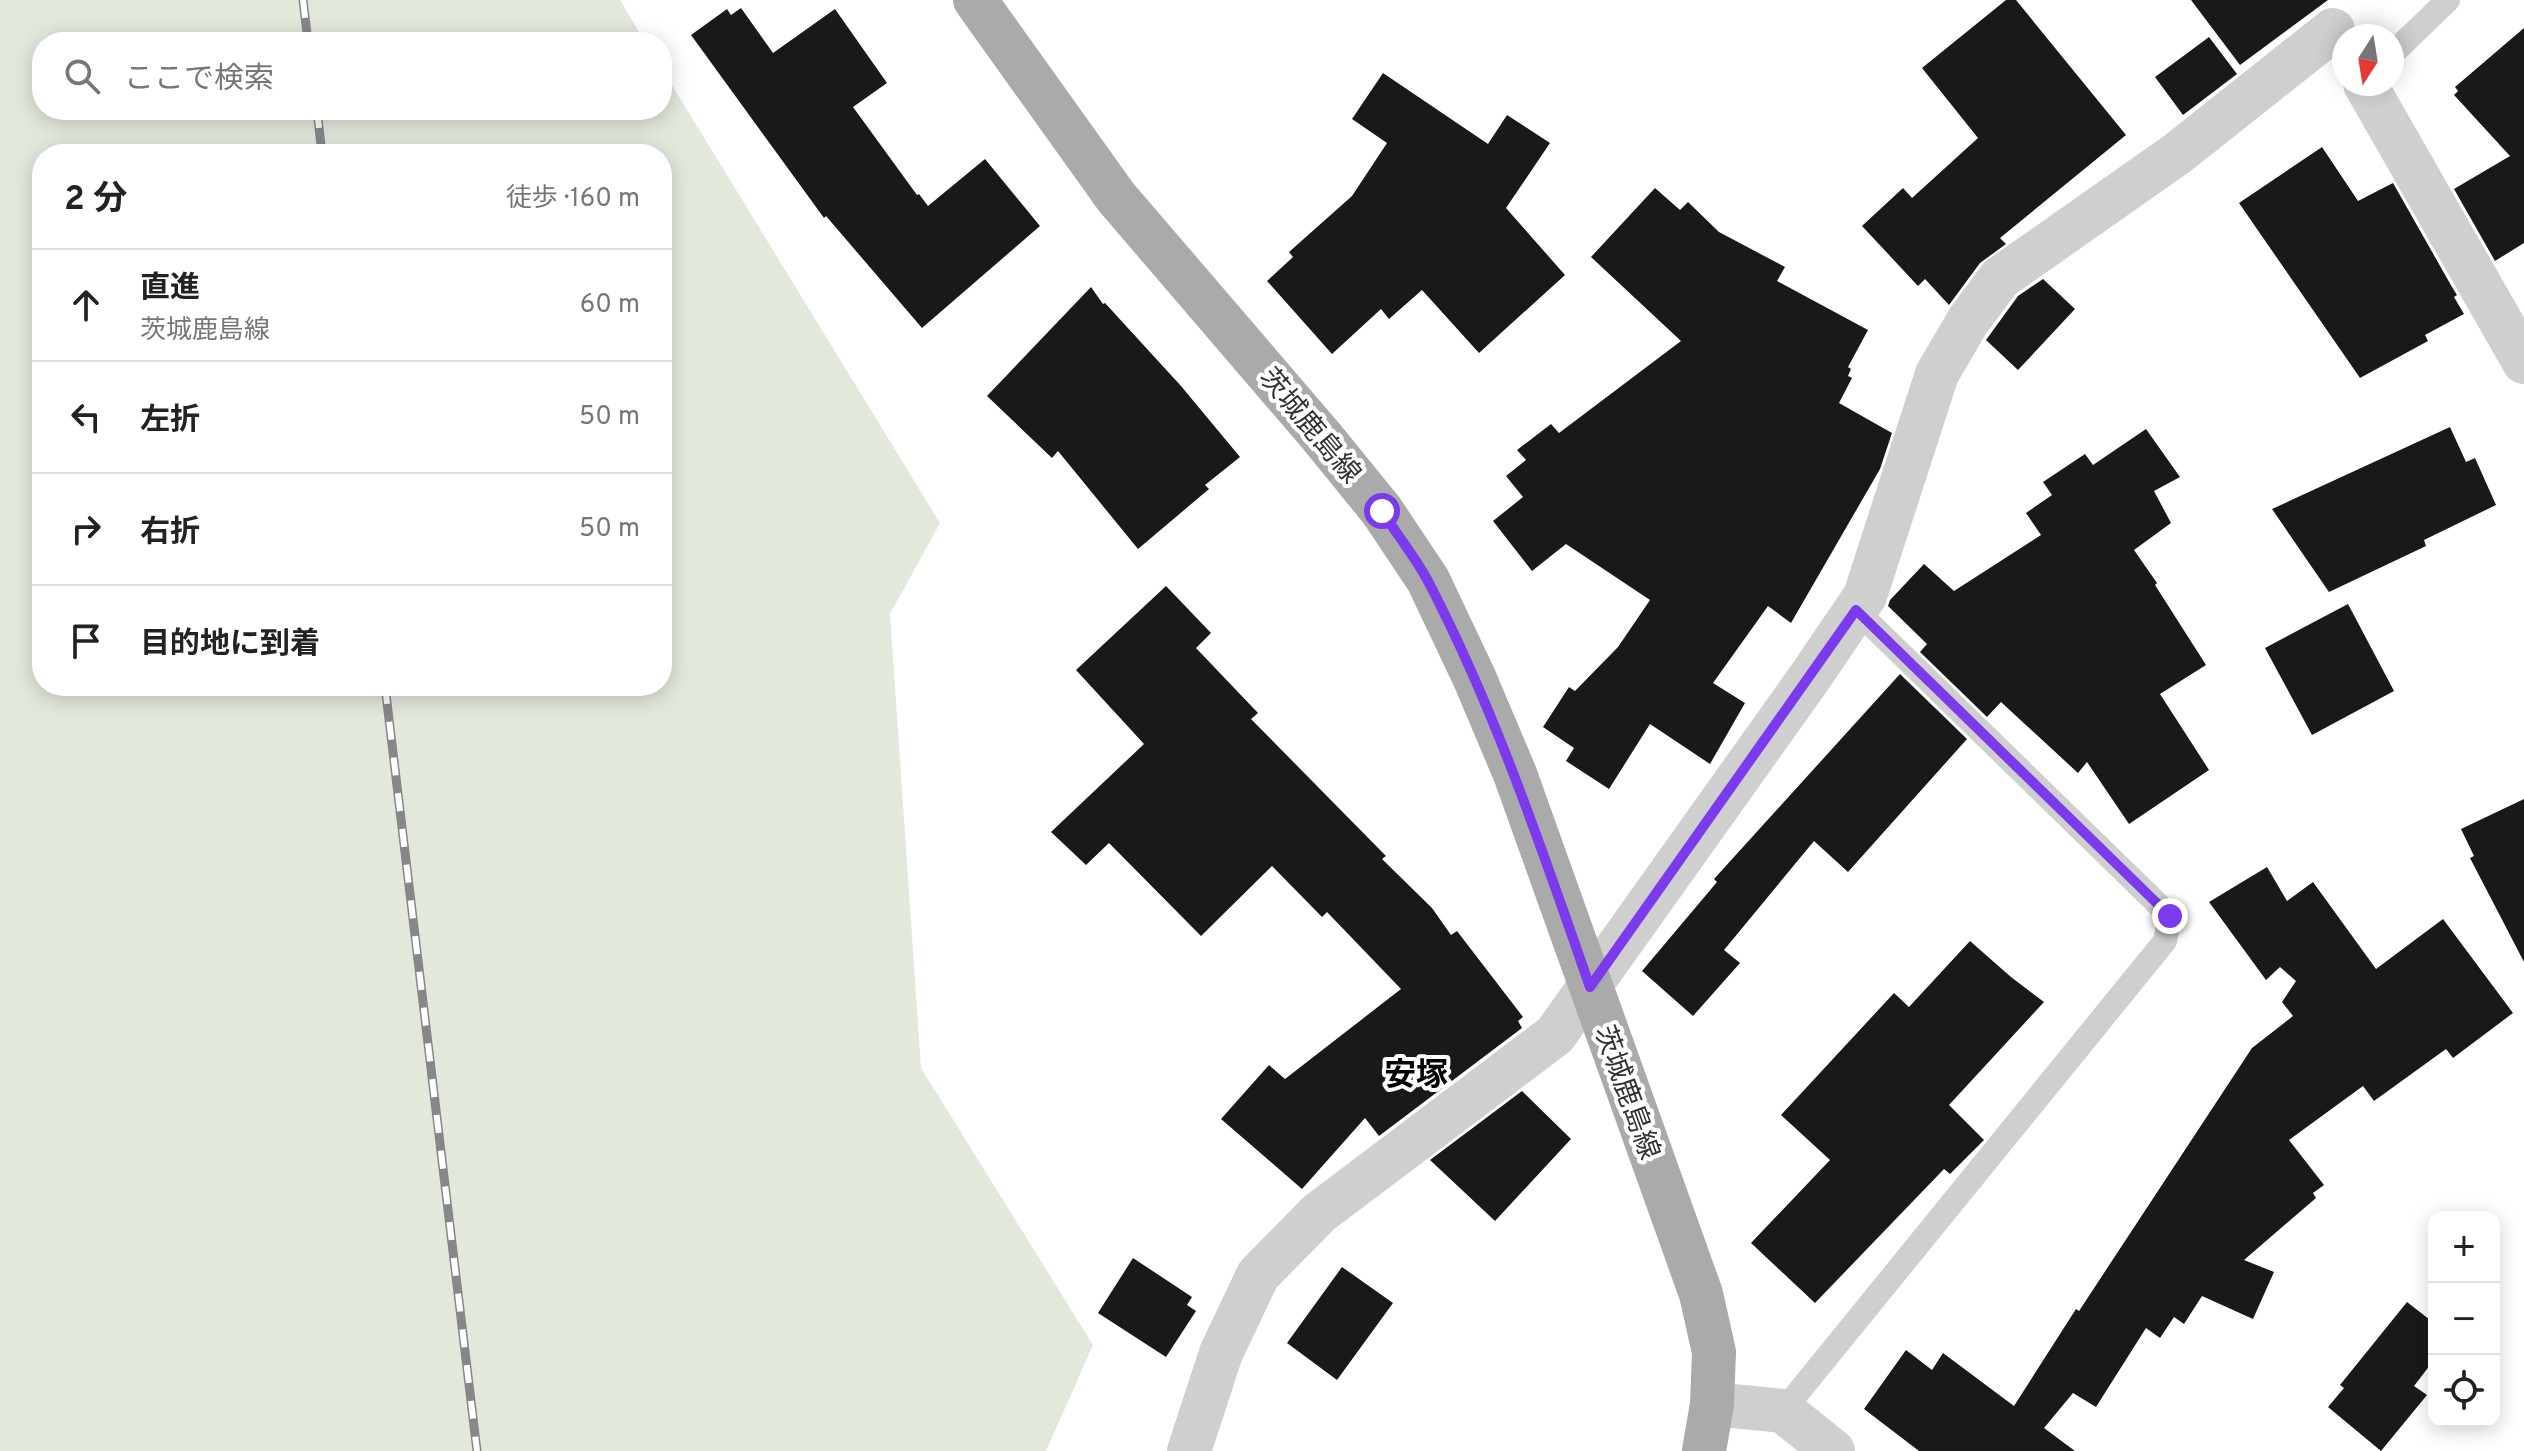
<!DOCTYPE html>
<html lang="ja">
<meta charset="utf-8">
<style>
:root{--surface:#fff;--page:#f2f2f2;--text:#222;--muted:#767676;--line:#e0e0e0}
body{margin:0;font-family:Overpass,"Noto Sans JP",sans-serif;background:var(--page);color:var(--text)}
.controls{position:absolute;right:24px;bottom:24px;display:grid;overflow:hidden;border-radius:16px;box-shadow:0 4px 20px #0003}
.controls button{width:72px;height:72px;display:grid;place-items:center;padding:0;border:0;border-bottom:2px solid var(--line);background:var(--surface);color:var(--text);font:40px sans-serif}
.compass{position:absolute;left:2332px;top:24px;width:72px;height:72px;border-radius:50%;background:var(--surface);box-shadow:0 4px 20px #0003;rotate:192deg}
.stop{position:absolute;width:24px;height:24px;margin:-18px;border:6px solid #7c3aed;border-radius:50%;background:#fff}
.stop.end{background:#7c3aed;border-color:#fff;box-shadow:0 2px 8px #0008}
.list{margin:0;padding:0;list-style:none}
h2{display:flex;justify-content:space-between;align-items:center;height:104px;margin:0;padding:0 32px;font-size:34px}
h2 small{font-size:26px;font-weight:400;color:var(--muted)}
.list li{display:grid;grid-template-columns:52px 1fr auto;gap:24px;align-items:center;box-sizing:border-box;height:112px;padding:0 32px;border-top:2px solid var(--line)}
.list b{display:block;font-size:30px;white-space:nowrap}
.list p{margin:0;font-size:26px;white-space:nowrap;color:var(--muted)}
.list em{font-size:26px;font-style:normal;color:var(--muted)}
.icon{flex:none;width:44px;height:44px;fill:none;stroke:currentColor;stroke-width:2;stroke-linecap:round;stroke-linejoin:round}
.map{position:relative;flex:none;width:2524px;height:1451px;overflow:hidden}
.search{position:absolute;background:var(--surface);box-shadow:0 4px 20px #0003;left:32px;top:32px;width:640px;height:88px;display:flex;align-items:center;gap:20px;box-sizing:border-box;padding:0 28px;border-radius:32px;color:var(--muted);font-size:30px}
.panel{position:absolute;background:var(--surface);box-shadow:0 4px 20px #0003;left:32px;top:144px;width:640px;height:552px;border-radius:32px}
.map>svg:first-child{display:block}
</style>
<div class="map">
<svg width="2524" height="1451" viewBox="0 0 2524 1451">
<rect width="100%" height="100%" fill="#fff"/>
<path fill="#e2e8dc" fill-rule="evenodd" d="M0,0h620l25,42h-603v68h620v-41l278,454 -50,91 31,454 172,277 -47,106h-1046zM42,154h620v532h-620z"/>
<g fill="#191919">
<path d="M2006,0h10l110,135 -126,103 6,6 -26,19 -31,42 -24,-26 -7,7 -56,-60 41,-38 9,10 66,-60 -56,-70z"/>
<path d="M2191,0h137l-88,65z"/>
<path d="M741,8l32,45 62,-44 52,74 -34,24 64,88 2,-1 9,12 57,-47 55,67 -118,102 -96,-112 -2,2 -133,-183 36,-26 4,6z"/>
<path d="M2524,28v215l-29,18 -41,-72 56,-33 -56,-61 4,-4 -3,-4z"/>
<path d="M2209,37l28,37 -54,41 -28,-38z"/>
<path d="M1383,73l105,71 19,-29 43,28 -44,65 59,67 -86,78 -57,-63 -33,29 -8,-10 -49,45 -65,-73 26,-24 -4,-5 63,-56 35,-53 -35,-24z"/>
<path d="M2322,147l36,54 35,-18 59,104 5,8 -3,2 10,17 -39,21 3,6 -68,37 -121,-175z"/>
<path d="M1655,188l25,22 8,-8 31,30 66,35 -8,14 91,49 -20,37 3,2 -3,7 4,2 -13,25 53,30 -12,36 -89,154 -23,-17 -55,77 32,20 -35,61 -60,-40 -41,65 -43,-28 8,-13 -31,-21 26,-40 6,4 43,-44 32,-47 -84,-56 -34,27 -39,-50 30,-24 -17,-21 20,-16 -9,-10 34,-26 8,9 122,-92 -90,-84z"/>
<path d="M2043,279l32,30 -57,61 -32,-30 32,-44z"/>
<path d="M1091,287l12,17 2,-1 76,83 59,71 -35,28 4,4 -71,60 -80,-98 -6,7 -65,-62z"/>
<path d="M2450,427l16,35 9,-4 21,47 -72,35 2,6 -97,46 -57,-83z"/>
<path d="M2146,429l34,48 -26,14 17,32 -37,27 23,33 -2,2 51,80 -46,29 49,76 -80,54 -42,-62 -9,11 -77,-71 -14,15 -67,-65 7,-8 -39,-38 2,-6 34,-36 30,27 87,-56 -15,-22 26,-18 -9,-13 42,-28 8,11z"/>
<path d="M1166,586l45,47 -15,15 62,65 -7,6 135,137 -4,3 50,49 19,27 6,-4 66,86 -5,4 4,7 -143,108 -14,-18 -63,71 -81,-70 48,-54 16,14 116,-90 -74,-77 -5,5 -50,-51 -71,70 -92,-93 -23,22 -35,-33 93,-88 -68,-74z"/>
<path d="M2348,604l46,87 -82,44 -47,-87z"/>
<path d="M1900,674l67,65 -119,133 -34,-31 -90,109 16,13 -47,53 -51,-45 75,-89 -3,-3z"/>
<path d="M2524,799v163l-54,-104 4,-2 -13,-27z"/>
<path d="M2267,867l20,34 26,-19 63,87 67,-50 70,94 -60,45 -7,-9 -72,52 -11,-15 -74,54 35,45 -11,8 3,5 -72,62 30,12 -21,47 -51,-23 -18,28 -10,-7 -14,21 -14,-10 -50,79 -23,-14 -29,35 31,23h-156l-55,-42 42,-59 26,20 11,-17 71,53 62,-97 3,2 173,-263 41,-32 -11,-14 14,-21 -16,-14 -14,13 -57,-78z"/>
<path d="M1970,941l41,36 33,25 -95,103 35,35 -34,34 -6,-5 -129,134 -64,-60 79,-83 -49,-45 113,-122 15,14z"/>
<path d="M1522,1091l49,48 -76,82 -65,-61z"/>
<path d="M1133,1258l59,39 -5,8 9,6 -30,46 -68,-44z"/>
<path d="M1342,1267l51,36 -56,77 -50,-37z"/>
<path d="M2407,1302l27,21v37l-20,26 13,9 -46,56 -53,-44 16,-19 -4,-3z"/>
</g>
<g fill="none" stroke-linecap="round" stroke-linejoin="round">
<g stroke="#cfcfcf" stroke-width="24">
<path d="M2392,54l56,-54"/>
<path d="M1783,1411l382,-470 5,-25 -314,-306"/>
</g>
<g stroke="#cfcfcf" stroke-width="44">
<path d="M2365,84l159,278"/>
<path d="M1712,1404l71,7 50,40"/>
<path d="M1189,1451l32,-98 37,-78 61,-62 236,-178 255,-358 55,-81 72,-222 31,-53 32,-43 178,-125 155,-123"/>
</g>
<path stroke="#aaa" stroke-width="44" d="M975,0l141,197 205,239 61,75 46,69 46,97 41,97 186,520 13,58 -2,52 -8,47"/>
<g stroke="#878787" stroke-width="9">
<g id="rail">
<path d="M303,0l5,42"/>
<path d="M317,110l5,44"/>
<path d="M385,686l92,765"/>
</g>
</g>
<use href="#rail" stroke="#fff" stroke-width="6" stroke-dasharray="18" stroke-linecap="butt"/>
</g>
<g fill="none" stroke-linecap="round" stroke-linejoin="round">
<path stroke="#7c3aed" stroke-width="10" d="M1382,511c15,24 34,47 47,72 67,129 113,267 161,404l266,-377 314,306"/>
</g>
<g text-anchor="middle" stroke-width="8" stroke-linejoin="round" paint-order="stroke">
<g font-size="28" fill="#323232" stroke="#fff">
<text transform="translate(1311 425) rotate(50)" y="10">茨城鹿島線</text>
<text transform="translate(1628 1092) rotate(70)" y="10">茨城鹿島線</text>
</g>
<g font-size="32" font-weight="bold" fill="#000" stroke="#fff">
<text x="1416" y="1085">安塚</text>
</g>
</g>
</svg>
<div class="controls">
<button>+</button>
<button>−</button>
<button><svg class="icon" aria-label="locate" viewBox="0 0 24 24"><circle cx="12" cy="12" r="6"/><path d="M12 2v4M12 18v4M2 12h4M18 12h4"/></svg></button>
</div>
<svg class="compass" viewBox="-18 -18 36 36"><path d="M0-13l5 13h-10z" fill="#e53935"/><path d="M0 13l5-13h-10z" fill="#767676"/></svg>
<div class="stop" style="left:1382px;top:511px"></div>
<div class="stop end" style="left:2170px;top:916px"></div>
<div class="search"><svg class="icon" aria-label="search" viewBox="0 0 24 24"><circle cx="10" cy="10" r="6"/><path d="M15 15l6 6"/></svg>ここで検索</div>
<section class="panel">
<h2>2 分<small>徒歩 · 160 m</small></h2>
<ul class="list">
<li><svg class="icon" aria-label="ahead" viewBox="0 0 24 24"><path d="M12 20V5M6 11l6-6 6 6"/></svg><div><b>直進</b><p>茨城鹿島線</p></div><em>60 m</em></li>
<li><svg class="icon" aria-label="left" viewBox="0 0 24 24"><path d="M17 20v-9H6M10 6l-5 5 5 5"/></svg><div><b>左折</b></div><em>50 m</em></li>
<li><svg class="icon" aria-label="right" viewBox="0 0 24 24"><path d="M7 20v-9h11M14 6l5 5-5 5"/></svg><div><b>右折</b></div><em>50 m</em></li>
<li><svg class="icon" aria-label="arrive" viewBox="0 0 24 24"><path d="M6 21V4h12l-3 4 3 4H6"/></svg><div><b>目的地に到着</b></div></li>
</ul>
</section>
</div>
